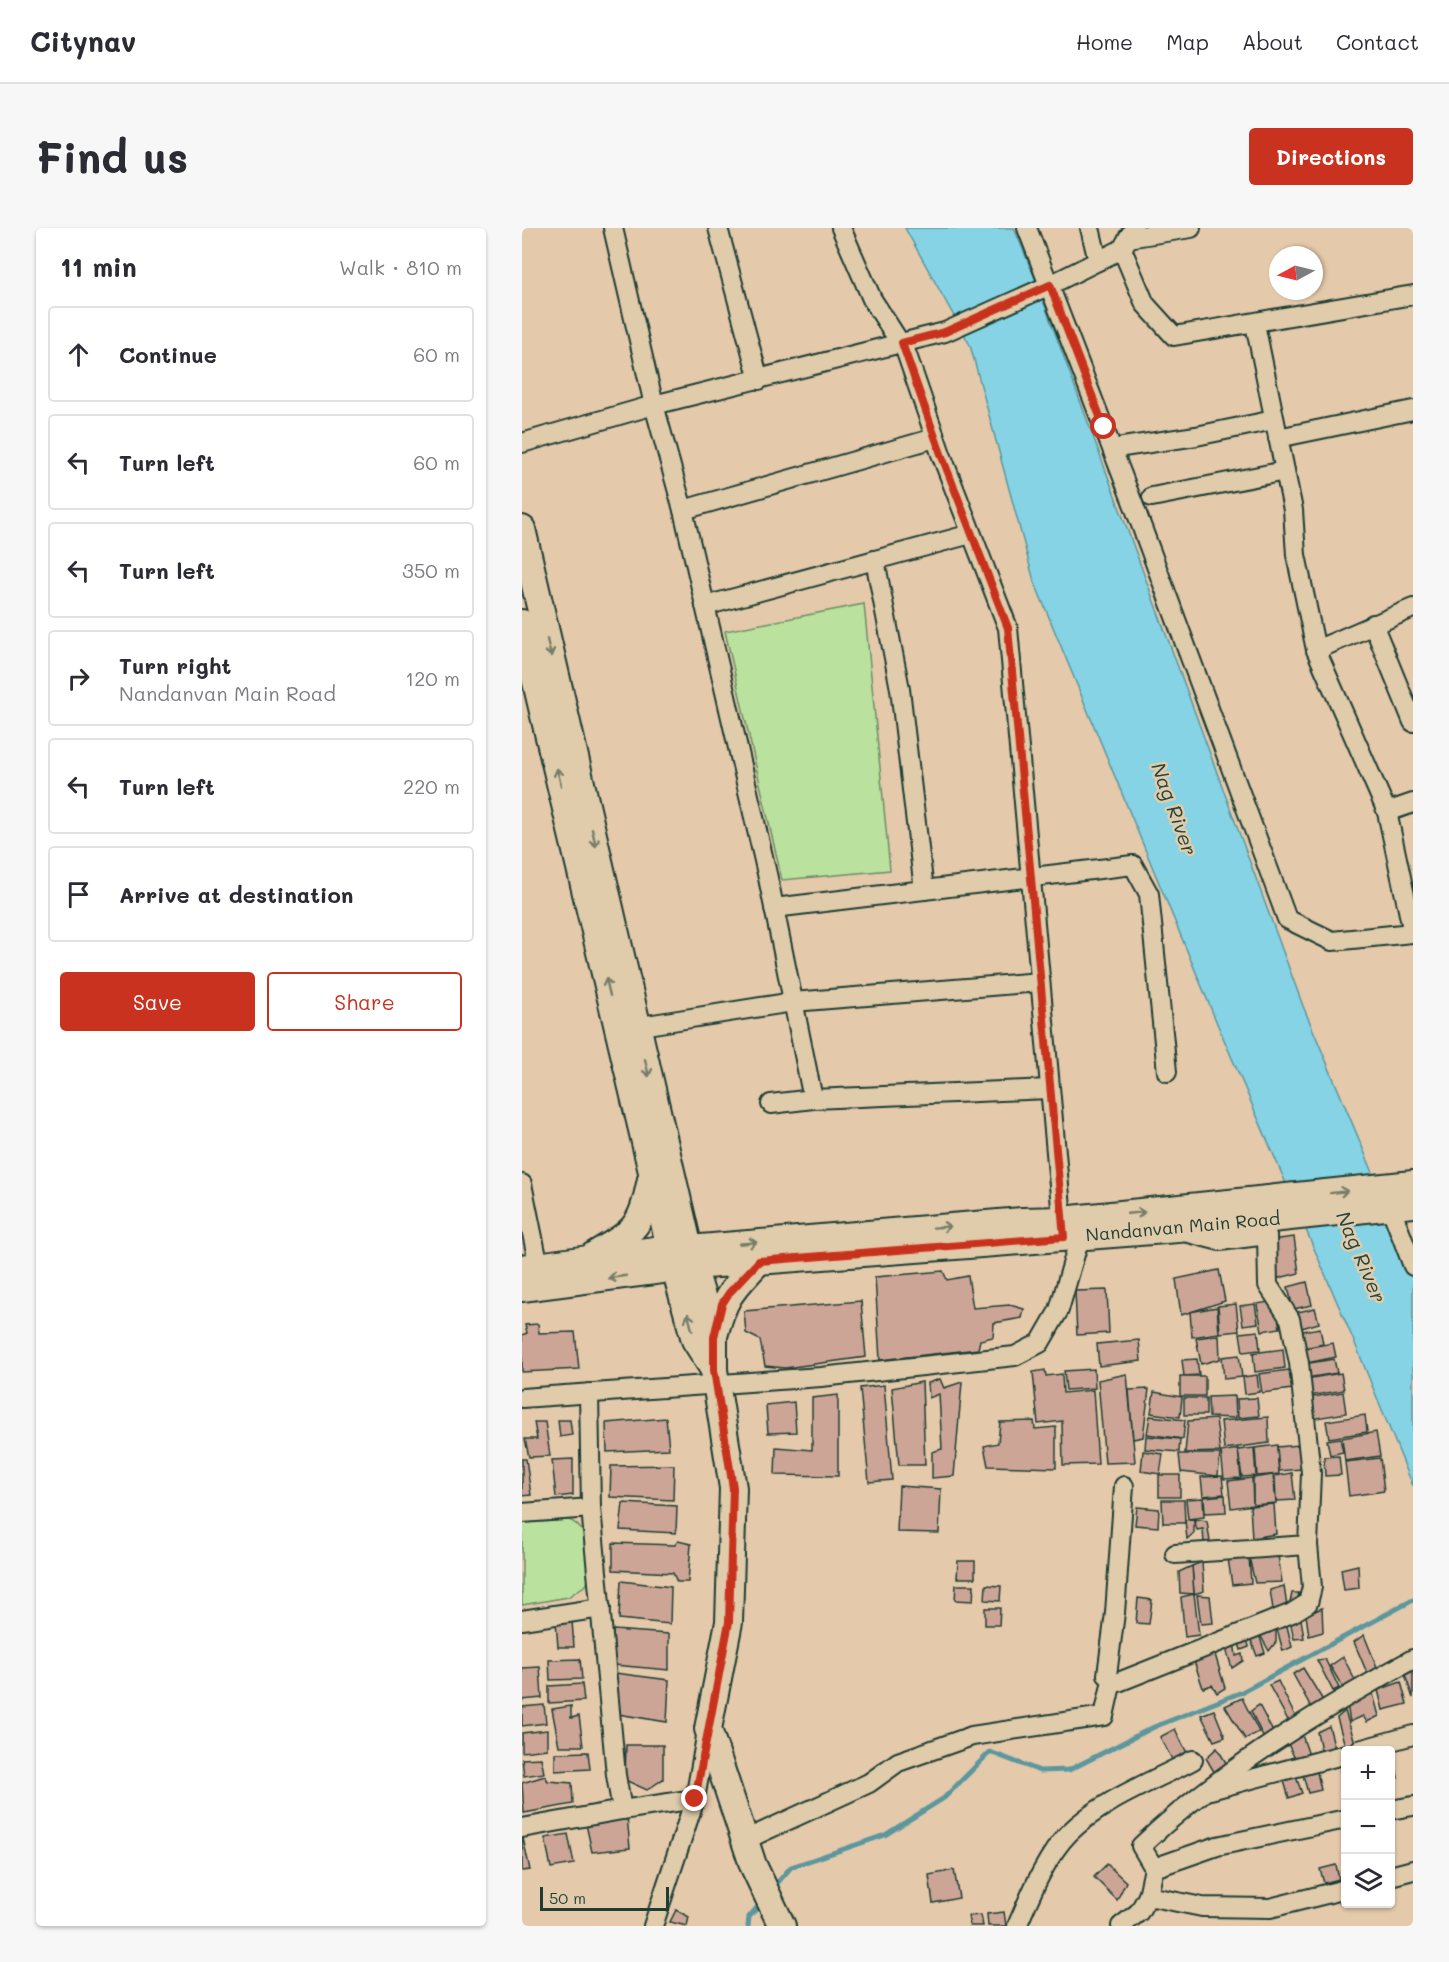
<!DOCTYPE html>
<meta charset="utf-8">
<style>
:root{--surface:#fff;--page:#f7f7f7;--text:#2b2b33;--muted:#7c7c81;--line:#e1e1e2;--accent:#c8321e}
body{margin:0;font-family:Mali,sans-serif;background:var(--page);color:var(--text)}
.controls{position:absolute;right:18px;bottom:18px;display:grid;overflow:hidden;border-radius:6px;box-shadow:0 2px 4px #0004}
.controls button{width:54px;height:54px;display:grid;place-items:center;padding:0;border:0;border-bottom:2px solid var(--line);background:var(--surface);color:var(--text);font:30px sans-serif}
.compass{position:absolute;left:747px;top:18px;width:54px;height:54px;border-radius:50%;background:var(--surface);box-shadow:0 2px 4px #0004;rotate:263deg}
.scale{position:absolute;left:18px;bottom:15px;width:129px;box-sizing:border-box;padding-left:6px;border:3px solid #1f3d34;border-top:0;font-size:16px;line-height:21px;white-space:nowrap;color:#1f3d34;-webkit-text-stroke:4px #e0cbaa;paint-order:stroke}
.stop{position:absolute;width:18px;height:18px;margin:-14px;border:4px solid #c8321e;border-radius:50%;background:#fff}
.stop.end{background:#c8321e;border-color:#fff;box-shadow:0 2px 6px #0008}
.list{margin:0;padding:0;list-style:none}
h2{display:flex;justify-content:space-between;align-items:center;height:78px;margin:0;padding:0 24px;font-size:26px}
h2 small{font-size:20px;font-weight:400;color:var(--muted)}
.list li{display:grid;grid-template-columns:39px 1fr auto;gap:18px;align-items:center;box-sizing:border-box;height:96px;margin:0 12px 12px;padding:0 12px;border:2px solid var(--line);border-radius:6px}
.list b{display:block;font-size:22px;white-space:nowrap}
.list p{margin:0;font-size:20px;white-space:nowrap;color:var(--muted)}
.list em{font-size:20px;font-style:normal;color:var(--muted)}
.actions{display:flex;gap:12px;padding:18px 24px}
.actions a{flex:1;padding:14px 0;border:2px solid var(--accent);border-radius:6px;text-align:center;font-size:21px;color:var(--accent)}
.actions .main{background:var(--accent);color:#fff}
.icon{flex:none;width:33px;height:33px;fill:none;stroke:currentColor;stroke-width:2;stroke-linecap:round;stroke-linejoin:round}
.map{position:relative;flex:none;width:891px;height:1698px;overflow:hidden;border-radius:6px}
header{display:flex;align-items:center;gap:36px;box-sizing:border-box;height:84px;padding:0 30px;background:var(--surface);border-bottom:2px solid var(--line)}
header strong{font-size:28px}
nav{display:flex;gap:33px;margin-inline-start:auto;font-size:21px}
.intro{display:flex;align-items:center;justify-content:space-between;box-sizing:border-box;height:144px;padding:0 36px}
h1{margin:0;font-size:42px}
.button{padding:15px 27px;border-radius:6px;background:var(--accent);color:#fff;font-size:21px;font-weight:700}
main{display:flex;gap:36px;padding:0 36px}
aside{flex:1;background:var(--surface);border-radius:6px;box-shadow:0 2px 4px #0004}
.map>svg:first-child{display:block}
</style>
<header>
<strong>Citynav</strong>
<nav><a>Home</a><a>Map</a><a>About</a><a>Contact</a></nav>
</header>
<div class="intro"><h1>Find us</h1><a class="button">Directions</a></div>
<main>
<aside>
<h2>11 min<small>Walk · 810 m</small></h2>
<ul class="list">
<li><svg class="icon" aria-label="ahead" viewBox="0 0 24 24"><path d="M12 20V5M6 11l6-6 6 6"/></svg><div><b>Continue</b></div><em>60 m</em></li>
<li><svg class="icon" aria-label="left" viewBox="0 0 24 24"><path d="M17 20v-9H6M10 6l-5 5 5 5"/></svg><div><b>Turn left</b></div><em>60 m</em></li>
<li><svg class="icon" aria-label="left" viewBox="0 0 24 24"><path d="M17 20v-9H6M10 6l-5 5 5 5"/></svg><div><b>Turn left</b></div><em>350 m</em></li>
<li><svg class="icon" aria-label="right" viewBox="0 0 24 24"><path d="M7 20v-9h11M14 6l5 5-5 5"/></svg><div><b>Turn right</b><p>Nandanvan Main Road</p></div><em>120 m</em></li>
<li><svg class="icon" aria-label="left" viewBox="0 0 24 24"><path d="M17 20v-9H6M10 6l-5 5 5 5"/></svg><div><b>Turn left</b></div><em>220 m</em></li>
<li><svg class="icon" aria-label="arrive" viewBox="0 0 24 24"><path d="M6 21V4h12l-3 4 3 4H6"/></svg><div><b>Arrive at destination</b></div></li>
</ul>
<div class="actions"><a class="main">Save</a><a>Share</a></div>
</aside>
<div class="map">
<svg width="891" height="1698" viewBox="0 0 891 1698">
<rect width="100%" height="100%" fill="#e5c9ab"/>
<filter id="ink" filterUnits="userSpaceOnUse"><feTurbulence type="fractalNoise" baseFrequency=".0167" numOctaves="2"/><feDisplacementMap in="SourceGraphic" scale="12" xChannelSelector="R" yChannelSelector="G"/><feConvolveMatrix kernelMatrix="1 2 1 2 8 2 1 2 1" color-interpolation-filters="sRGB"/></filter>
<g filter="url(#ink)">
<g fill="#bae19d" stroke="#6c8f68" stroke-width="1.5">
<path d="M342,376l26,266 -108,10 -57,-249z"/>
<path d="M47,1292c22,8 23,44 18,64l-19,13 -46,8v-82z"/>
</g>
<path fill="#85d3e4" stroke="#5c979e" stroke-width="1.5" d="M383,0h109l20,48 269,730 110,262v218l-57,-140 -137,-318 -185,-447 -64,-236z"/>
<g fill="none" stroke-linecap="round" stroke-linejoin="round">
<g stroke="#5c979e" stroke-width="5">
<path d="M251,1660l18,-21 94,-32 59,-37 46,-46 50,19 29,-1 85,-43 88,-35 171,-92"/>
<path d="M226,1698l1,-9 13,-15"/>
</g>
</g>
<g fill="#cda596" stroke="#1f3d34" stroke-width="1.5">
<path d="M772,1009l5,36 -24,6 -3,-39z"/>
<path d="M697,1042l6,31 -44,14 -5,-36z"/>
<path d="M421,1043l4,9 21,-4 5,32 37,-3 14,4 -2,9 -28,5 -1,14 -13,3 -2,9 -98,11 -5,-83z"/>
<path d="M785,1054l5,23 -19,4 -5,-22z"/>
<path d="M585,1062l2,43 -32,2 -2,-44z"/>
<path d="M339,1073l5,56 -81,11 -20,-2 -5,-26 -14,-7 -2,-22z"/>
<path d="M753,1073l5,27 -18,3 -5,-27z"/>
<path d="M714,1076l3,27 -19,2 -2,-27z"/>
<path d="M733,1076l3,19 -15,2 -3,-19z"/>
<path d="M695,1079l2,26 -27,4 -2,-25z"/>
<path d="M793,1080l4,15 -21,6 -4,-16z"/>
<path d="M16,1096l1,9 36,-1 4,37 -57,3v-37l5,-2 -2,-8z"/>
<path d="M798,1100l3,16 -24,5 -3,-17z"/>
<path d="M736,1103l2,19 -17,2 -3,-19z"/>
<path d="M697,1107l1,24 -19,5 -5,-26z"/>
<path d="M617,1112l2,21 -42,5 -2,-22z"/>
<path d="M811,1115l3,14 -34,7 -3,-15z"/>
<path d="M761,1121l2,19 -30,4 -2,-19z"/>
<path d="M717,1127l3,22 -18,2 -2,-22z"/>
<path d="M675,1131l2,16 -15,1 -2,-16z"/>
<path d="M812,1131l3,14 -31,5 -2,-14z"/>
<path d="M572,1141l1,19 -29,2 -2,-19z"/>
<path d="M523,1142l1,6 16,-2 1,19 30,-3 5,74 -35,1 -1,-44 -24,3 -5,-52z"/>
<path d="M767,1142l3,19 -30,4 -3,-19z"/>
<path d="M819,1145l3,17 -35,6 -3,-17z"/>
<path d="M605,1146l8,88 -30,1 -7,-83z"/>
<path d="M735,1147l2,17 -14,2 -2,-17z"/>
<rect x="658" y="1148" width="25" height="20"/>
<path d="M418,1151l4,9 18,-6 -8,94 -22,2v-26l10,-3 -3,-55 -10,4 -1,-15z"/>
<path d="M400,1154l3,83h-26l-7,-77z"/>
<path d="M362,1157l8,95 -23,2 -9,-94z"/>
<path d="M627,1161l-6,48 -10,2 -4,-49z"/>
<path d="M632,1164l28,5 -2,20 -29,-4z"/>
<path d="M821,1164l3,21 -35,6 -4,-21z"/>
<path d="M316,1167v81l-63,-1 1,-28 36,3v-52z"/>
<path d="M713,1168l1,22 -27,-1 -1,-20z"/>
<rect x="662" y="1170" width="22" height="17"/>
<path d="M735,1170l2,18 -21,2 -1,-19z"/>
<path d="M272,1174l2,30 -28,1 -2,-28z"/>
<path d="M843,1187l2,17 -38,6 -3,-17z"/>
<path d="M628,1188l35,4 -2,19 -36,-5z"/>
<path d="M746,1189l1,26 -45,6 -3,-28z"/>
<path d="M144,1190l3,31 -62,3 -1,-29z"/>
<path d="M694,1191l4,33 -35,1 3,-32z"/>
<path d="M36,1192h12l2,15 -12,2z"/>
<path d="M512,1193l1,8 21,-2v41l-68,-2 -4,-20 14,-3 2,-21z"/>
<path d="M12,1194h11l5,34 -21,1 -4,-18h12z"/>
<path d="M854,1204l4,24 -35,5 -3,-23z"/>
<path d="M624,1208l34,3 -1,13 -34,-3z"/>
<path d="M818,1210l3,14 -13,3 -3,-15z"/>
<path d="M755,1217l2,29 -22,2 -2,-28z"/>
<path d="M777,1217l2,24 -22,2 -2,-24z"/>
<path d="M732,1220l2,28 -14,1 -4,-27z"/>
<path d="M716,1221l3,29 -17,1 -3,-27z"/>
<path d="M621,1223l20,3 -3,20 -19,-3z"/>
<path d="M657,1226h41l-2,22 -37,-4z"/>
<path d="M817,1228l2,19 -16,1 -1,-19z"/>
<path d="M858,1230l4,33 -35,5 -4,-34z"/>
<path d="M0,1231h4l5,36 -9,1z"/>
<path d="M51,1231v36l-17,2 -4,-37z"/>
<path d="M152,1237l-1,35 -63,-3 1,-31z"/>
<path d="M770,1245l3,27 -19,1 -1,-25z"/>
<rect x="637" y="1247" width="21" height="22"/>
<path d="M751,1247l3,28 -23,2v-27z"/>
<path d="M700,1248l2,18 -21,2 -2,-19z"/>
<path d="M730,1250l1,27 -22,3 -3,-27z"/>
<path d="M377,1258l42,3 -2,44 -42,-1z"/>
<path d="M703,1267l1,17 -21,1 -1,-16z"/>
<path d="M681,1270l1,19 -16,2 -2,-20z"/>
<path d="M640,1272h22l1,23h-22z"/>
<path d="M101,1275l54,3 -1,27 -56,-3z"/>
<path d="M752,1276l2,30 -24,4 -2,-32z"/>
<path d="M615,1279l22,2 -1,18 -23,-2z"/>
<path d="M672,1291v14l-7,6 -2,-19z"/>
<path d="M672,1291l13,2 3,21 -6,1 -1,-14 -6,1z"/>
<path d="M156,1313l13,3 -3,38h-11l-4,-9 -60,-3v-27l62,2z"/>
<path d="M756,1327l4,27 -27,1 -6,-26z"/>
<path d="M727,1329l2,26 -19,2 -4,-27z"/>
<path d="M436,1333h17v17h-18z"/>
<path d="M680,1334l2,29 -10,3 -2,-28z"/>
<path d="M836,1337l1,23 -15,2 -3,-21z"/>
<path d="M670,1338l2,28 -14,-1 -1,-21z"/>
<path d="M99,1353l50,6 -1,37 -51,-5z"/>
<path d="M434,1357h18l-1,16 -18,-1z"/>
<path d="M464,1357l15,1 -1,15 -15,-1z"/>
<path d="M762,1358l3,21 -14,2 -3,-19z"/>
<path d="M770,1365h7l-2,10h-7z"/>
<path d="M672,1366l5,41 -14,2 -4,-40z"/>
<path d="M675,1367l13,1 3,27 -12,1z"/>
<path d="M616,1370l14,2 -3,24 -13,-1z"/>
<path d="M463,1380h15l-1,17h-14z"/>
<path d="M800,1380l1,24 -14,4 -3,-21z"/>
<path d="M779,1391l3,19 -10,1 -4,-18z"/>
<path d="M50,1393l2,26h-16l-2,-25z"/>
<path d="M764,1394l6,25 -9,4 -7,-26z"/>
<path d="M754,1397v17l-7,9 -11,-20z"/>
<path d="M91,1402l56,4v36l-55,-5z"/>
<path d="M736,1403l7,22 -8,3 -8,-21z"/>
<path d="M724,1405l3,14 -8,3 -4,-14z"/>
<path d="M842,1407l15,37 -11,3 -14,-33z"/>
<path d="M712,1413l2,15 6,-2 1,7 -11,7 -7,-23z"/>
<path d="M692,1423l11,37 -8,5 -5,-8 -9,3 -10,-30z"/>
<path d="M821,1429l13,25 -11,9 -15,-25z"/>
<path d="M58,1431l2,20 -32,1 -1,-20z"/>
<path d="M803,1431l14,29 -6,3 -16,-31z"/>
<path d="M18,1439l2,31 -20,2v-32z"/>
<path d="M781,1440l21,34 -12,7 -19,-35z"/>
<path d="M891,1443v27l-8,-23z"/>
<path d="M93,1445l54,7 -2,42 -49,-8z"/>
<path d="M756,1453l17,35 -6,6 -20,-37z"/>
<path d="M879,1454l6,22 -24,6 -5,-20z"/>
<path d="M60,1456l2,17 -35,2v-17z"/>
<path d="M850,1462l7,26 -12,6 -4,-6 -13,6 -3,-17z"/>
<path d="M720,1470l17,34 -14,7 -20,-33z"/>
<path d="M22,1477l2,18 -24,3v-19z"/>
<path d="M737,1477l14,27 -8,9 -14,-30z"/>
<path d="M49,1478v12l8,-2 4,30h-24l-7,-37z"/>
<path d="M692,1482l11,27 -11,4 -13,-26z"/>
<path d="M823,1483l11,35 -10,3 -9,-31z"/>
<path d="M807,1498l7,26 -14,2 -5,-22z"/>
<path d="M653,1501l12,24 -14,8 -13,-24z"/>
<path d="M25,1502v19l-25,3v-19z"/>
<path d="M780,1507l8,23 -13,5 -9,-19z"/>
<path d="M104,1517h37v34l-16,11 -22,-10z"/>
<path d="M695,1520l11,18 -11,11 -11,-19z"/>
<path d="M66,1524l2,17 -35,2v-18z"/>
<path d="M872,1529l4,21 -8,2v-22z"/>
<path d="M19,1530l3,15 -20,3 -2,-17z"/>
<path d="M824,1540v17l-4,1 -2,-17z"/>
<path d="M795,1544l4,18 -13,3 -5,-18z"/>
<path d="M23,1548l3,5 24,2 1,21 -49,9 -2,-30z"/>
<path d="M774,1549l6,16 -13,5 -5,-17z"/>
<path d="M105,1588l3,32 -38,4 -6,-28z"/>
<path d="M46,1606l6,30 -23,4 -6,-30z"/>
<path d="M1,1610l7,32 -8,1v-32z"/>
<path d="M585,1636l19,18 -9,18 -23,-23z"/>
<path d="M814,1637l3,14 -15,4 -4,-14z"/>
<path d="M432,1642l5,28 -26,5 -4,-28z"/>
<path d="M154,1682l13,7 -2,9 -17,-4z"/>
<path d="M482,1684l2,14h-18l-1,-12z"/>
<path d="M459,1687l2,11h-13l-2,-10z"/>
</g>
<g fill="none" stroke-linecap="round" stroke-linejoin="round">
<g stroke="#1f3d34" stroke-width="22">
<g id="street">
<path d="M91,0l41,177 29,105 85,368 45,221"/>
<path d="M196,0l41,152"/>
<path d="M319,0l31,71 34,53 35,102 67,174 55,601"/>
<path d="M505,0l107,278 153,413 45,22 80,-8"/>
<path d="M568,0l8,33"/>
<path d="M606,10l63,-10"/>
<path d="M600,21l23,55 29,32 239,-41"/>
<path d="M733,96l38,186 3,45 20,95 97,-42"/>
<path d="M756,210l135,-28"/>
<path d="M0,215l132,-38 291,-73 105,-47 72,-36 12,-21"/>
<path d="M601,219l73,-11 78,-16"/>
<path d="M630,269l133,-26"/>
<path d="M161,282l252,-72"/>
<path d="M353,332l25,129 24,201"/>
<path d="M183,378l266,-72"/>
<path d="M851,396l40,98"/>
<path d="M794,422l71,162 26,-9"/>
<path d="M865,584l26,121"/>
<path d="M252,680l359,-43 16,29 18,178"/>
<path d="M106,800l165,-26 247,-20"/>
<path d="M249,876l42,-5 236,-10"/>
<path d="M0,956l17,83"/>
<path d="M868,978l23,60"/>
<path d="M67,1165l2,115"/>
<path d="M0,1170l299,-21 194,-21 25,-13 19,-33 21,-73"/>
<path d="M0,1285l69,-5 25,267 6,35 -100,18"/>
<path d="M653,1326l133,-9 3,-72 -12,-110 -9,-44 -22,-34 -1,-50 -47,6 -35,-9"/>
<path d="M0,1392l79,-12"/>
<path d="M585,1447l8,-62 9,-127"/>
<path d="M837,1522l54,-15"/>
<path d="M688,1562l136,-36"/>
<path d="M100,1582l73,-11"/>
<path d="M868,1582l23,-4"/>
<path d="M223,1612l124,-57 29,-21 74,-26 132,-20 7,-31 181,-72 16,-10 4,-16 -4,-42"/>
<path d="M632,1640l-13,-22c80,-76 176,-134 272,-187"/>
<path d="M868,1648l23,-6"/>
<path d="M626,1668l6,-28 63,-22 129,-27"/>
<path d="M131,1698l42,-127 12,-68"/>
<path d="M495,1698c13,-30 29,-70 52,-93 33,-33 83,-51 124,-73"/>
<path d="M599,1698l18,-14 9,-16 54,11 68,1 76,-19"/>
</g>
</g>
<g stroke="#1f3d34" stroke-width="30">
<g id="secondary">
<path d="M0,301l171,737 21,71v33l19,118 -4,134 -21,107 45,136 29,61"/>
<path d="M0,395l153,646 20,71 19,30"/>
<path d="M72,1027c42,-25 47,-27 57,-76"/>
<path d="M0,1040l148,-20 19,1 333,-28 40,-1 351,-36"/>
<path d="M0,1060l171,-22 485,-37 235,-25"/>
<path d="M192,1108c11,-41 17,-45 45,-75"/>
</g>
</g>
<use href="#street" stroke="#e0cbaa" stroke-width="18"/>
<use href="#secondary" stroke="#e0cbaa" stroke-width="26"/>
</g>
<defs><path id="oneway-shaft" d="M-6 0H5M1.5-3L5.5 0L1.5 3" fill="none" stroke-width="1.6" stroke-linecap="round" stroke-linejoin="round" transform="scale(1.5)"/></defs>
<g stroke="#767d69">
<use href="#oneway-shaft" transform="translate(27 420) rotate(77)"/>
<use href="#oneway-shaft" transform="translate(37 549) rotate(-103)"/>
<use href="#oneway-shaft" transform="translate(72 610) rotate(77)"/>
<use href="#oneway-shaft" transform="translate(86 759) rotate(-103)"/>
<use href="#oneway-shaft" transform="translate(125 840) rotate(77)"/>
<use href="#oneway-shaft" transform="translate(817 964) rotate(-7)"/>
<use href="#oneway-shaft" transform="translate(614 985) rotate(-5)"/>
<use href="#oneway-shaft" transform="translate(420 999) rotate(-4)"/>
<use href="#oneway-shaft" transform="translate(226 1015) rotate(-5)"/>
<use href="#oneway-shaft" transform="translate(95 1049) rotate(172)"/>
<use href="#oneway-shaft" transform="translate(168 1094) rotate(-105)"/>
</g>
</g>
<g fill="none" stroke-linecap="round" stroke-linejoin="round" filter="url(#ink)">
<path stroke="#c8321e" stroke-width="8" d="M173,1571l34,-177 4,-134 -19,-118v-33l8,-33 7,-11 30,-32 305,-24 -56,-609 -67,-174 -39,-111 43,-11 105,-47 54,142"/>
</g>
<g text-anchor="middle" stroke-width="5" stroke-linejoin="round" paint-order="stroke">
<g font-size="18" fill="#1f3d34" stroke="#e0cbaa">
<text transform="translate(661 999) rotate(-5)" y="6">Nandanvan Main Road</text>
</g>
<g font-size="20" font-style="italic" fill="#24443d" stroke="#e0cbaa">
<text transform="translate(652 581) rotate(70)" y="7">Nag River</text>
<text transform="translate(839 1029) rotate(67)" y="7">Nag River</text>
</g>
</g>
</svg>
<div class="controls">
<button>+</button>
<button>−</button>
<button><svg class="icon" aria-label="layers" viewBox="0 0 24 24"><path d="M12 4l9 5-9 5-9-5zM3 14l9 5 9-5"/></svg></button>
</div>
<svg class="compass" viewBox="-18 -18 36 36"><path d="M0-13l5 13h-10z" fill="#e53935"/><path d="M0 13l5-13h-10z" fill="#7c7c81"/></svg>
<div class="scale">50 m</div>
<div class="stop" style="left:582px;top:199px"></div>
<div class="stop end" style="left:173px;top:1571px"></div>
</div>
</main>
